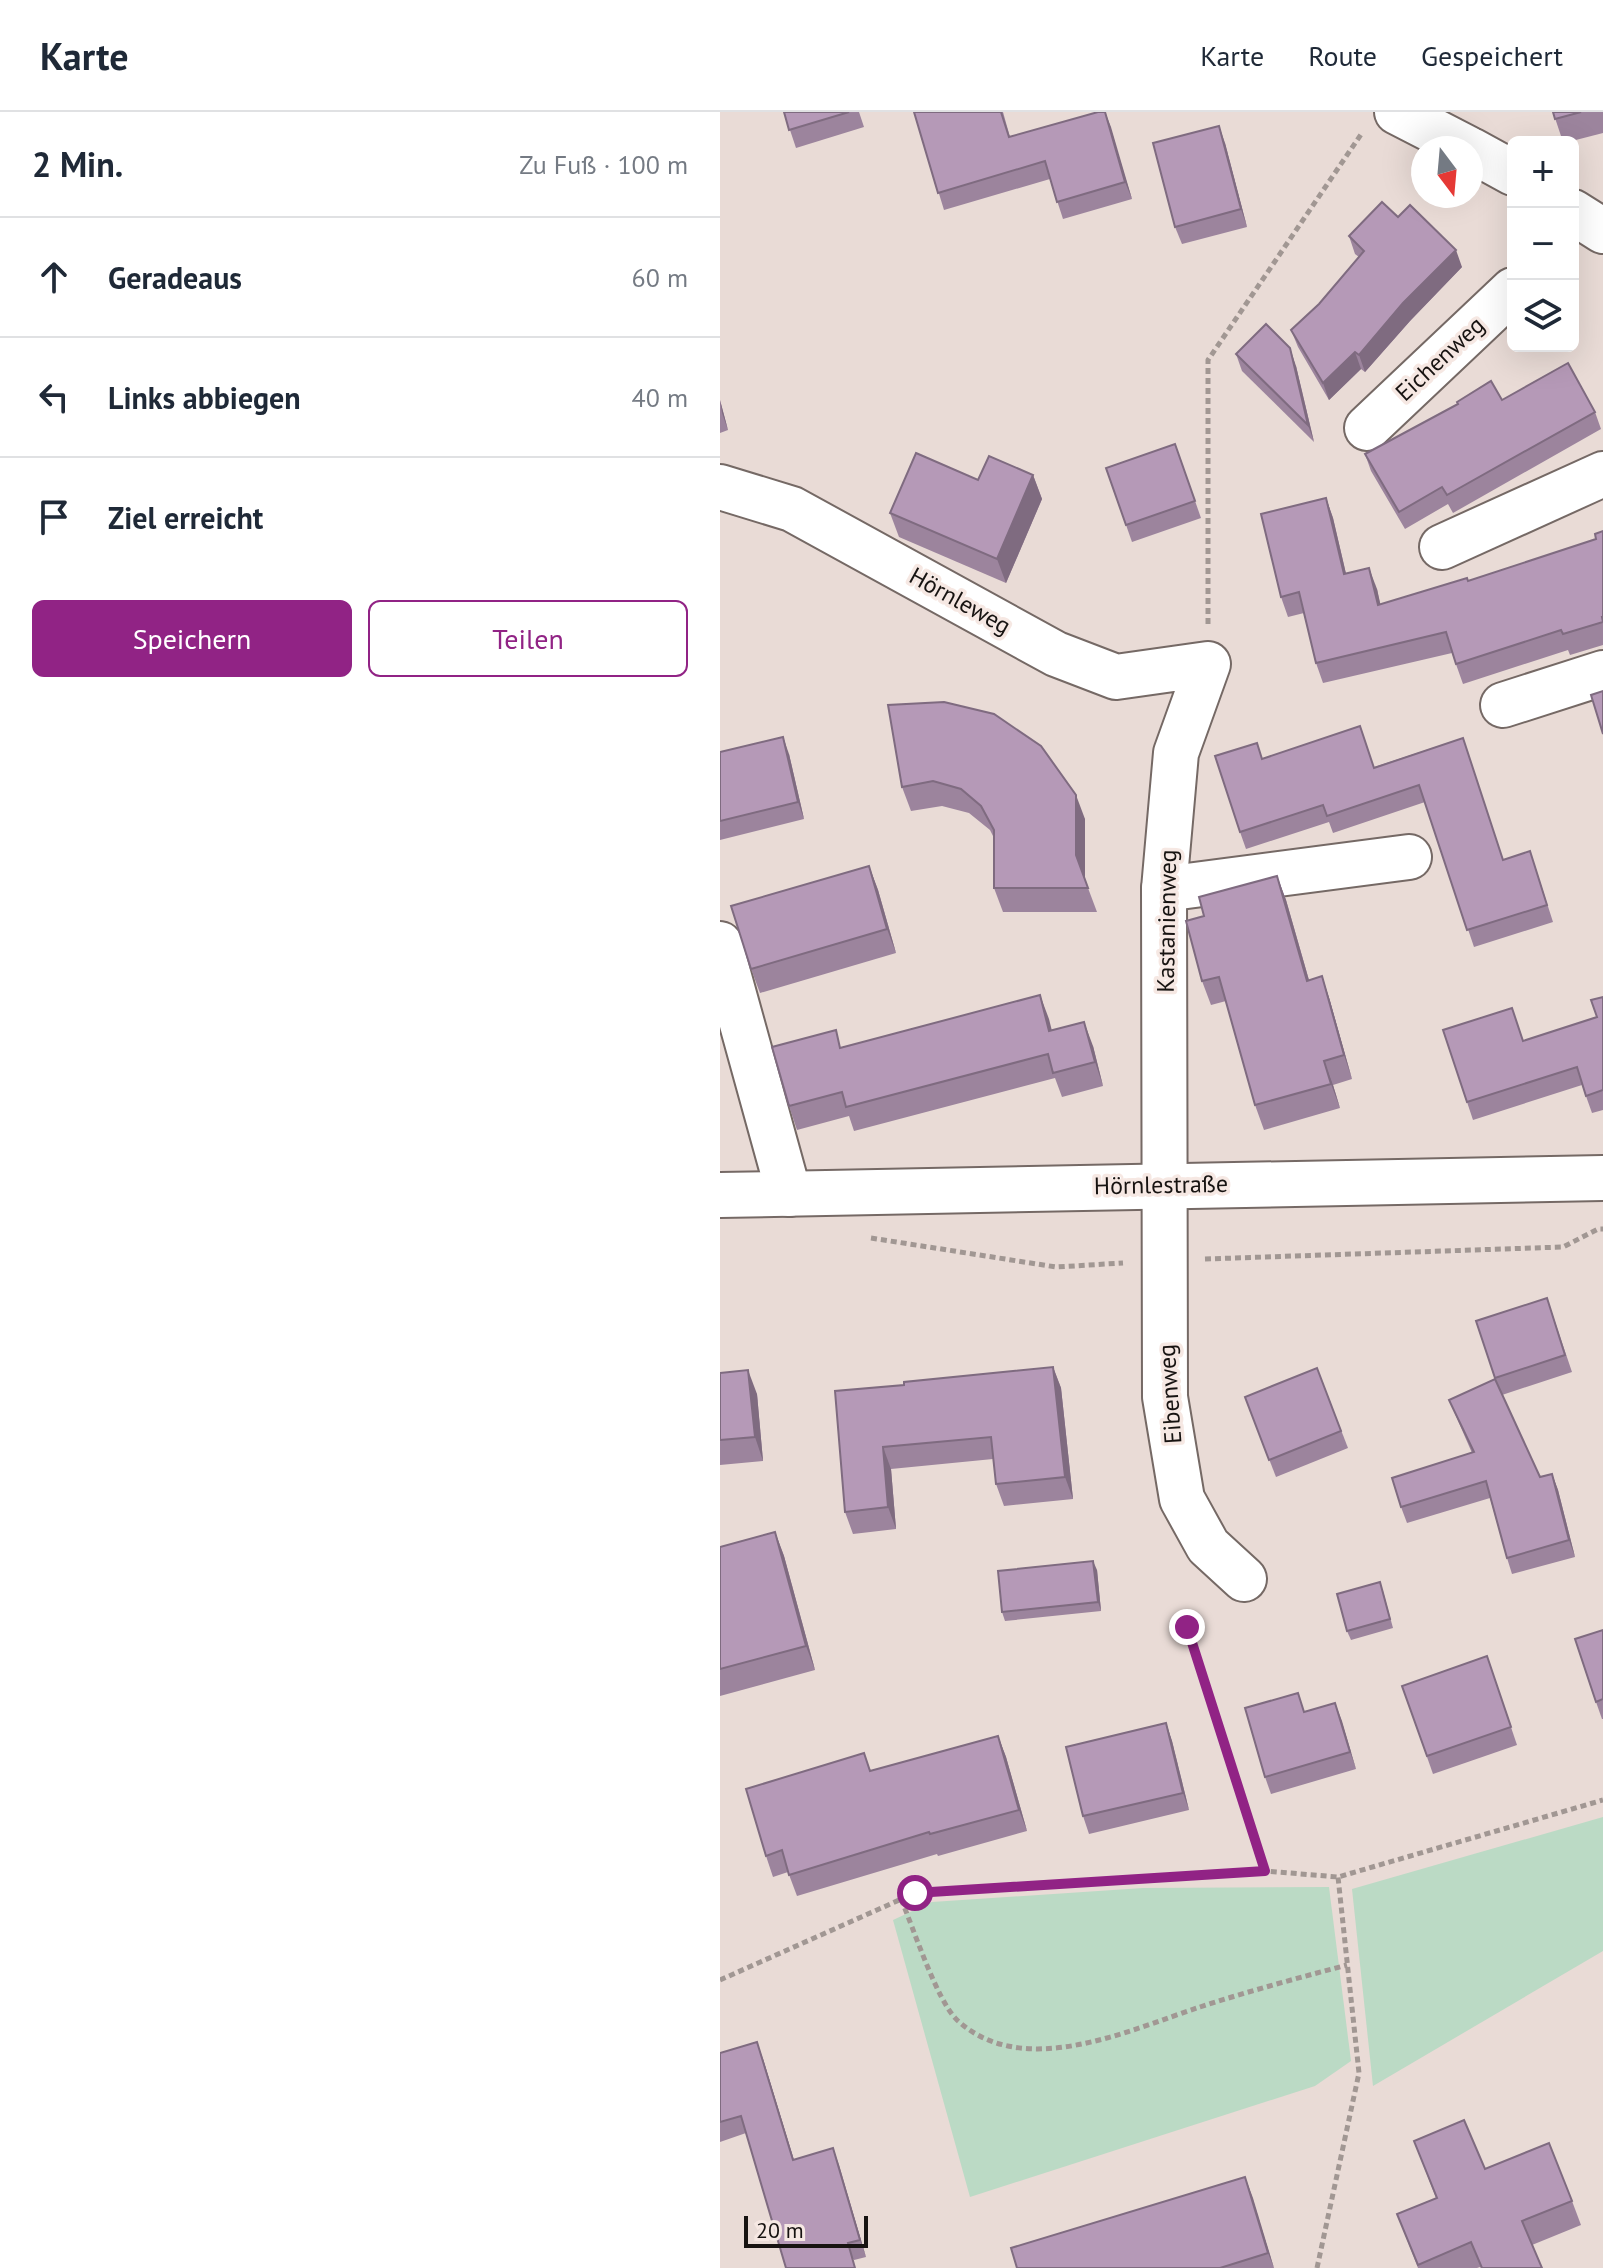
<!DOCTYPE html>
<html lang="de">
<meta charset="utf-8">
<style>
:root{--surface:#fff;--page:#f6f6f7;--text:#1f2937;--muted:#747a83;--line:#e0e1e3;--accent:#912385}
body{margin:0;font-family:"PT Sans",sans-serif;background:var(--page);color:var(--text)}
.controls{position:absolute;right:24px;top:24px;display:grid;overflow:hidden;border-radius:12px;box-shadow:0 8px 32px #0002}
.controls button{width:72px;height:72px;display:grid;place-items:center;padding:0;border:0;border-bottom:2px solid var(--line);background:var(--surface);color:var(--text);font:40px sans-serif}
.compass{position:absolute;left:691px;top:24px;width:72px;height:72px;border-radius:50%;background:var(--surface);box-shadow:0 8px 32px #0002;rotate:164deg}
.scale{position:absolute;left:24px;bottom:20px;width:124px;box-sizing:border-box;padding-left:8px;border:4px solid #171311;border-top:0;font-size:22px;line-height:28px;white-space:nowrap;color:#171311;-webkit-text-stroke:6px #f6e8e3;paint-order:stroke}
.stop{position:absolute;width:24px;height:24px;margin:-18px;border:6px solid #912385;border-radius:50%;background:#fff}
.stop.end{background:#912385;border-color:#fff;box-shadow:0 2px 8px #0008}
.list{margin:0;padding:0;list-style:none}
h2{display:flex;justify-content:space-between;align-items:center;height:104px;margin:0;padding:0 32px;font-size:34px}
h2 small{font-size:26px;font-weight:400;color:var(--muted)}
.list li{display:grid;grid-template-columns:52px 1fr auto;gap:24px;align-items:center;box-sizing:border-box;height:120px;padding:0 32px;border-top:2px solid var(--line)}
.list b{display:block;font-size:30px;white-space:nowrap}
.list em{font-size:26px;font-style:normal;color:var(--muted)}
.actions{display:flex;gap:16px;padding:24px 32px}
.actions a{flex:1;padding:18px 0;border:2px solid var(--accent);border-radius:12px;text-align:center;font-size:28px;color:var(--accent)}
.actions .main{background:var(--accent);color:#fff}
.icon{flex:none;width:44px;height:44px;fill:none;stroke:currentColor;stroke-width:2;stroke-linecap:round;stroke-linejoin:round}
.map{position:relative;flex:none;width:883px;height:2156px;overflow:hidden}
header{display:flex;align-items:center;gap:48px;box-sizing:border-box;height:112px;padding:0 40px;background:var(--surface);border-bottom:2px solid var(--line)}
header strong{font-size:38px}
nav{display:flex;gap:44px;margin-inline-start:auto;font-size:28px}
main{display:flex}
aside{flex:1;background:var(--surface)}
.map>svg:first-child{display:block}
</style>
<header>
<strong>Karte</strong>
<nav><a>Karte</a><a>Route</a><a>Gespeichert</a></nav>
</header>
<main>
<aside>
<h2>2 Min.<small>Zu Fuß · 100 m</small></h2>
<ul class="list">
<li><svg class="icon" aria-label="ahead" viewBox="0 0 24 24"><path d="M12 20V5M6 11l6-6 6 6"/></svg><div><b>Geradeaus</b></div><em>60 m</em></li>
<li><svg class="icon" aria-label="left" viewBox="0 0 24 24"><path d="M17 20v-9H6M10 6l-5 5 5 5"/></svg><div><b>Links abbiegen</b></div><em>40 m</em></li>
<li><svg class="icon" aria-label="arrive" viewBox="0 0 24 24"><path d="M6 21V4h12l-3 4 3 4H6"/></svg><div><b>Ziel erreicht</b></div></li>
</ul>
<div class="actions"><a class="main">Speichern</a><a>Teilen</a></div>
</aside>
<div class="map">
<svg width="883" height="2156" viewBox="0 0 883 2156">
<rect width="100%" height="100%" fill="#e9dbd6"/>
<g fill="#bbdac5">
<path d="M883,1705v134l-230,135 -21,-197z"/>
<path d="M609,1775l22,174 -36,25 -345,111 -77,-277 39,-18 211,-14z"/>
</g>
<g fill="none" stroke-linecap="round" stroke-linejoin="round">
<g stroke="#756965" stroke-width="48">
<g id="minor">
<path d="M677,0l70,36"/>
<path d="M751,38l42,23"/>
<path d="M853,100l30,19"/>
<path d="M647,316l146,-138"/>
<path d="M0,375l72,22 264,145 60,23 92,-13 -32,89 -12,136 1,508 17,102 26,47 36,33"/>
<path d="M722,435l161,-73"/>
<path d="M783,593l100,-32"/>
<path d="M444,777l245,-32"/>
<path d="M0,832l69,250"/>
<path d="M0,1083l883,-17"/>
</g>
</g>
<g stroke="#a19793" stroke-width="5" stroke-dasharray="6 4" stroke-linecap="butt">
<path d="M488,512v-264l154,-227"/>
<path d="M151,1126l185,29 67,-4"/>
<path d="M485,1147l358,-12 35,-18h5"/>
<path d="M467,1515l78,244"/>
<path d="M181,1787c12,28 36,102 56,121 66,61 172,10 243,-13 49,-16 98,-29 147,-42"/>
<path d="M0,1868l195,-87 350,-22 73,6 265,-77"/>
<path d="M597,2156l42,-195 -21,-196"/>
</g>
<use href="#minor" stroke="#fff" stroke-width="44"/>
</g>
<g fill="#9c849d">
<path d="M64,0h75l5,15 -68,21z"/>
<path d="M194,0h89l7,25 95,-25 27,87 -69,20 -13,-40 -106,31z"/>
<path d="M833,0h50v21l-35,9h-5z"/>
<path d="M505,31l22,84 -65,17 -7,-17z"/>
<path d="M678,105l64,50 -52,54 -45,51 -4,-3 -32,31 -31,-53 -7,-17 28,-26 40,-47 -4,-3 -6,-18z"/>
<path d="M516,242l60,12 18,76 -72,-71z"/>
<path d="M0,288l8,30 -8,3z"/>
<path d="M782,288l93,12 6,17 -148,84 -5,-9 -43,25 -34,-58 -6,-17z"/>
<path d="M455,332l26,74 -69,24 -26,-74z"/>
<path d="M313,363l9,24 -36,84 -107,-46 -9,-24 88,-33z"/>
<path d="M606,386l7,20 13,56 31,15 3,15 88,-23 128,-42 7,-8v114l-33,10 -2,-5 -105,34 -11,-31 -129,30 -7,-20 -12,-50 -16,4 -7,-20z"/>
<path d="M168,593l197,114v61l12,32h-94l-9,-24v-50l-4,-8 -21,-17 -27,-7 -31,5 -9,-24z"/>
<path d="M743,626l40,122 33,9 17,53 -79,25 -49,-145 -92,31 -4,-11 -83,27 -6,-17 17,-89 5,16 112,8z"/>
<path d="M0,640l69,2 15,65 -84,21z"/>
<path d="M149,754l9,24 18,63 -136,40 -9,-24z"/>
<path d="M557,764l9,24 23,80 13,-4 8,25 22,78 -19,6 7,23 -76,22 -9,-25 -29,-104 -15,4 -9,-24 2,-65z"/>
<path d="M320,883l11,35 42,16 10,40 -41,11 -7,-19 -201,53 -5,-15 -52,14 -8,-24 53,-58z"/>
<path d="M883,885v113l-11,3 -10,-28 -109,35 -6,-18 57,-61 73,-24z"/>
<path d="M827,1186l25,74 -70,23 38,82 12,-3 6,16 17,67 -63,17 -5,-16 -17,-60 -83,25 -6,-16 71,-54 -23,-53 46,-21 -19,-58z"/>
<path d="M333,1255l8,21 12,111 -69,7 -8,-22 -3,-25 -102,10 5,60 -43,5 -8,-22 59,-127z"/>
<path d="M597,1256l31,80 -72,29 -31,-80z"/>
<path d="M0,1261l37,21 6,67 -43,4z"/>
<path d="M55,1420l9,24 31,114 -95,26v-149z"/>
<path d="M377,1458l4,41 -96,10 -3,-9z"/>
<path d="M663,1479l10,37 -42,12 -4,-9z"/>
<path d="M883,1518v89h-1l-6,-17z"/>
<path d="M767,1544l30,89 -84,29 -31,-88z"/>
<path d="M615,1591l21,66 -85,25 -6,-17 40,-65z"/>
<path d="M446,1611l6,18 17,69 -100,24 -6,-18z"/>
<path d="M278,1624l8,21 21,74 -89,25 -1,-2 -140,42 -9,-24 -15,5 -7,-21 105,-85z"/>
<path d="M0,1941l43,6 31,101 39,-12 33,109 -12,3 -108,-127 -26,9z"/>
<path d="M694,2029l71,28 87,32 9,24 -49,20 10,23h-61l-1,-1 -3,1h-59l-21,-54 39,-16z"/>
<path d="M525,2065l29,91h-257z"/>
</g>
<g fill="#7f6b80">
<path d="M385,0l6,15 21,72 -7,-17z"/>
<path d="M499,14l6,17 22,84 -6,-18z"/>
<path d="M736,138l6,17 -52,54 -45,51 -6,-17 44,-52z"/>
<path d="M570,236l6,18 18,76 -6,-17z"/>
<path d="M635,240l6,17 -32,31 -6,-17z"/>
<path d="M0,288l8,30 -6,-17z"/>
<path d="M313,363l9,24 -36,84 -9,-24z"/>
<path d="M606,386l7,20 18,77 -7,-21z"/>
<path d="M649,456l8,21 8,36 -7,-20z"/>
<path d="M63,625l6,17 15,65 -6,-17z"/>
<path d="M356,683l9,24v61l-9,-25z"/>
<path d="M149,754l9,24 18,63 -9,-24z"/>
<path d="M557,764l9,24 30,105 -9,-24z"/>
<path d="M602,864l8,25 22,78 -8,-24z"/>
<path d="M320,883l9,24 9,36 -9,-24z"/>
<path d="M364,910l9,24 10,40 -8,-24z"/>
<path d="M604,949l9,24 7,23 -9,-24z"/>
<path d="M333,1255l8,21 12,111 -8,-22z"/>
<path d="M28,1258l9,24 6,67 -8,-24z"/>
<path d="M163,1335l8,22 5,60 -8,-22z"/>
<path d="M832,1362l6,16 17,67 -6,-17z"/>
<path d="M55,1420l9,24 31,114 -9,-24z"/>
<path d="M373,1449l4,9 4,41 -3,-9z"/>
<path d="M615,1591l7,18 14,48 -6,-17z"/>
<path d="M446,1611l6,18 17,69 -6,-17z"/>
<path d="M278,1624l8,21 21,74 -8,-21z"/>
<path d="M37,1930l6,17 36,118 -6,-17z"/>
<path d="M113,2036l6,17 27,92 -6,-17z"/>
<path d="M525,2065l8,21 21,70 -6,-15z"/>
</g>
<g fill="#b599b7" stroke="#7f6b80" stroke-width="2">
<path d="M64,0h65l-60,18z"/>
<path d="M194,0h87l8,25 89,-25h7l20,70 -68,20 -12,-41 -107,32z"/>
<path d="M833,0h28l-26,7z"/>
<path d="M499,14l22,83 -66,18 -22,-84z"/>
<path d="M662,90l16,15 12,-12 46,45 -53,53 -44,52 -4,-3 -32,31 -32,-53 28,-26 45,-53 -15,-15z"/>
<path d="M546,212l24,24 18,77 -72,-71z"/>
<path d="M848,251l27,49 -148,83 -5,-8 -43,25 -34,-58 93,-50 -1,-2 34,-21 11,19z"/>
<path d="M455,332l20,57 -69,24 -20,-57z"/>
<path d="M196,341l62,27 11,-24 44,19 -36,84 -107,-46z"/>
<path d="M606,386l18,76 25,-6 9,37 89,-27 1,3 128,-42 -1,-5 8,-3v86h-1l1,5 -40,12 -2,-4 -105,34 -10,-32 -130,31 -17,-71 -18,5 -20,-83z"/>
<path d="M883,579v43l-12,-39z"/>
<path d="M224,590l50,12 47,32 35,49v60l12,33h-94v-58l-13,-24 -20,-17 -28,-8 -31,6 -14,-82z"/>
<path d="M640,614l14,42 89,-30 40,122 27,-9 17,54 -80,25 -48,-145 -92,31 -4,-11 -83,27 -25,-76 42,-13 5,16z"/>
<path d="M63,625l15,65 -78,19v-69z"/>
<path d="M149,754l18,63 -136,40 -20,-63z"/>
<path d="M557,764l30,105 15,-5 22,79 -20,6 7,23 -76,21 -36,-128 -17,4 -16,-60 18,-5 -5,-19z"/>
<path d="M320,883l9,36 35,-9 11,40 -42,11 -5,-19 -202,53 -4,-15 -53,14 -17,-59 64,-17 4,18z"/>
<path d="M883,885v93l-17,6 -9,-29 -110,35 -24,-72 69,-22 11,33 74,-24 -6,-17z"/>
<path d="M827,1186l18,57 -70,23 -19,-57z"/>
<path d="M333,1255l12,110 -69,7 -5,-47 -108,10 5,60 -43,5 -10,-121 69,-6v-3z"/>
<path d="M597,1256l24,63 -72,29 -24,-63z"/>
<path d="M28,1258l7,67 -35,3v-67z"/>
<path d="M775,1267l45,98 12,-3 17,66 -62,18 -21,-77 -85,26 -9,-29 82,-26 -25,-52z"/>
<path d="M55,1420l31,114 -86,23v-122z"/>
<path d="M373,1449l5,41 -96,10 -4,-41z"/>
<path d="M660,1470l10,37 -43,12 -10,-37z"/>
<path d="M883,1518v69l-7,3 -21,-63z"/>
<path d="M767,1544l24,71 -84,29 -25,-70z"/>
<path d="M578,1581l6,19 31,-9 15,49 -85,25 -20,-69z"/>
<path d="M446,1611l17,70 -100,23 -17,-69z"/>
<path d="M278,1624l21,74 -89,24 -1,-2 -140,43 -7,-25 -16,6 -20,-67 118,-36 6,18z"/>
<path d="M37,1930l36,118 40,-12 27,92 -12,3 7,25h-69l-45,-152 -21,6v-69z"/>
<path d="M744,2008l21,49 64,-26 23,58 -50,20 20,47h-60l-11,-26 -53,23 -21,-51 40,-16 -23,-57z"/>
<path d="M525,2065l23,76 -48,15h-203l-6,-20z"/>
</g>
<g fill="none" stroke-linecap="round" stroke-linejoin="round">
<path stroke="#912385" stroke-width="10" d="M195,1781l350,-22 -78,-244"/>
</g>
<g text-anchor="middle" stroke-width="7" stroke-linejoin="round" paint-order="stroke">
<g font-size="24" fill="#171311" stroke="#f6e8e3">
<text transform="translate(720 247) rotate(-43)" y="8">Eichenweg</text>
<text transform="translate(240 489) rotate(29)" y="8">Hörnleweg</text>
<text transform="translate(447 809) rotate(-89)" y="8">Kastanienweg</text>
<text transform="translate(441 1073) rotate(-1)" y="8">Hörnlestraße</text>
<text transform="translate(450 1282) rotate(-94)" y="8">Eibenweg</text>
</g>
</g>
</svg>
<div class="controls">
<button>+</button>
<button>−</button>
<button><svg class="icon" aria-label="layers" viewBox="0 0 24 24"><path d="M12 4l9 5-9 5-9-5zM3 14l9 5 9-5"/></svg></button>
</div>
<svg class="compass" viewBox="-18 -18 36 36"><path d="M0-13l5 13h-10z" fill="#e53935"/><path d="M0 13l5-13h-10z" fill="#747a83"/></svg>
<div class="scale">20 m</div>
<div class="stop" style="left:195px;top:1781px"></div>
<div class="stop end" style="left:467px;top:1515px"></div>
</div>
</main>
